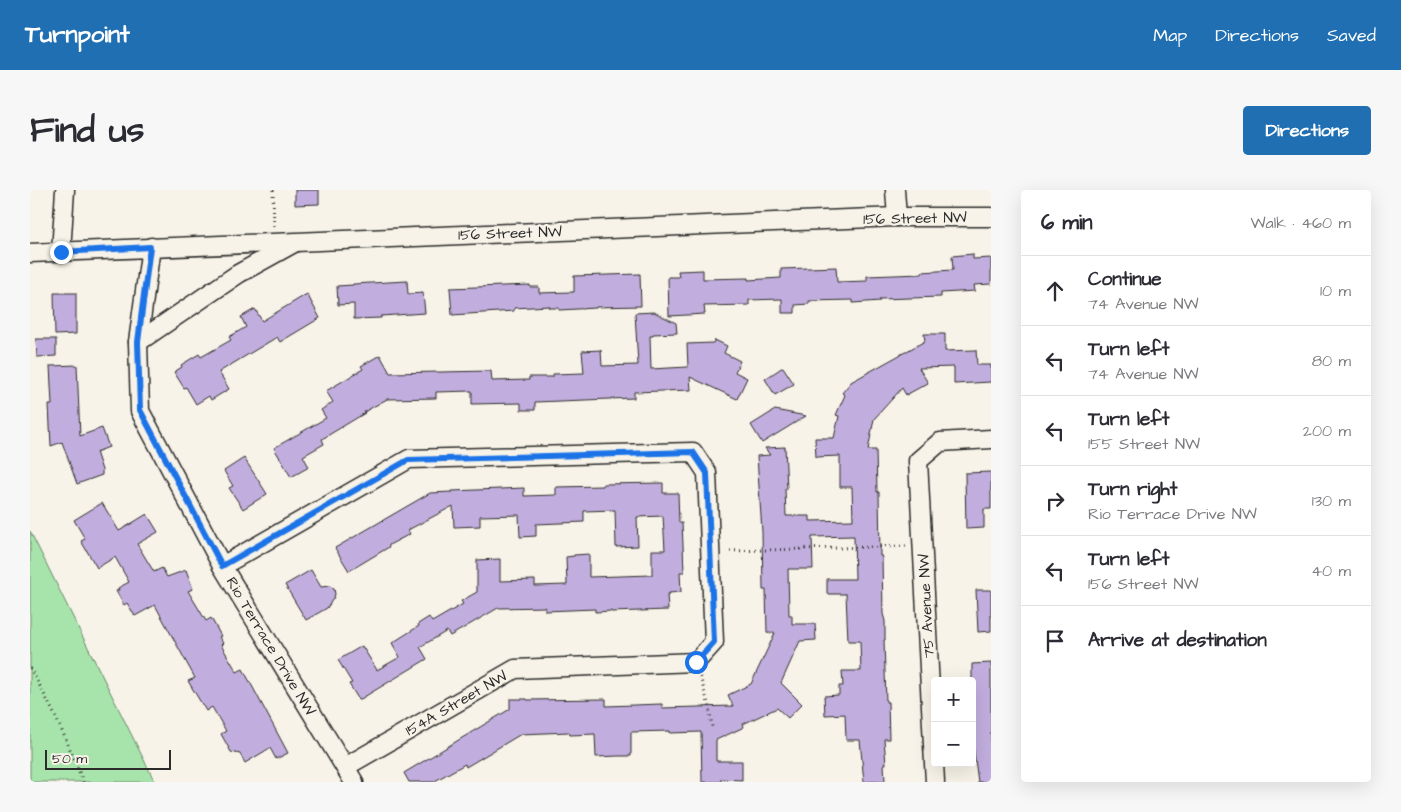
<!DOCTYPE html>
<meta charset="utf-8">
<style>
:root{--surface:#fff;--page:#f7f7f7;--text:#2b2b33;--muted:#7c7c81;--line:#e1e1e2;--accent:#1f6fb2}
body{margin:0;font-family:"Architects Daughter",sans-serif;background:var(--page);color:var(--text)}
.controls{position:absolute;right:15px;bottom:15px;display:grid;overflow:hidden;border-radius:5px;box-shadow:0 5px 20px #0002}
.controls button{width:45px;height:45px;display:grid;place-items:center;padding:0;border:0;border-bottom:1px solid var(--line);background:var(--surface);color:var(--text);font:25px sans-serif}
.scale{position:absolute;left:15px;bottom:12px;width:126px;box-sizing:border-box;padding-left:5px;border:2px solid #2b2b2b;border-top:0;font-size:14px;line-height:18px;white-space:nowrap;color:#2b2b2b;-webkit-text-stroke:4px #f7f3e8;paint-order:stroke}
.stop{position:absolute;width:15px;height:15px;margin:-11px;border:4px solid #1a73e8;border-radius:50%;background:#fff}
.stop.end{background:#1a73e8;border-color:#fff;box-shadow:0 1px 5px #0008}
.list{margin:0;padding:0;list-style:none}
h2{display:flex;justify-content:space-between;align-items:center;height:65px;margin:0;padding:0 20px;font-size:21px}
h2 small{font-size:16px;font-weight:400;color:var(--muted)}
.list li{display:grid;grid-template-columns:32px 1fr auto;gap:15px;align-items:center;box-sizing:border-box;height:70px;padding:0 20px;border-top:1px solid var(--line)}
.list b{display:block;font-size:19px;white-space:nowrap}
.list p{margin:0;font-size:16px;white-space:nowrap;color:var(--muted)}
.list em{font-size:16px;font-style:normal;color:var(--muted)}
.icon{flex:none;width:28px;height:28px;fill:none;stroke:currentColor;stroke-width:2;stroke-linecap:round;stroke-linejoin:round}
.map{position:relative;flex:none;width:961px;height:592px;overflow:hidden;border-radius:5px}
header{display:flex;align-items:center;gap:30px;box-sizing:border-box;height:70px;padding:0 25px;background:var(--accent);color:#fff}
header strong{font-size:24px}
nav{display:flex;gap:28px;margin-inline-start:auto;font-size:18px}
.intro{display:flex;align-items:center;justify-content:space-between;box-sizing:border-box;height:120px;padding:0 30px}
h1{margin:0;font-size:35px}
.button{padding:12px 22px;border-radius:5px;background:var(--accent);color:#fff;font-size:18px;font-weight:700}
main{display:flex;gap:30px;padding:0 30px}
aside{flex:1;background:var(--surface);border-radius:5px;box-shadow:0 5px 20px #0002}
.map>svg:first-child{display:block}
</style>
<header>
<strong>Turnpoint</strong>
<nav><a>Map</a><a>Directions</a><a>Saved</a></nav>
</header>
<div class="intro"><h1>Find us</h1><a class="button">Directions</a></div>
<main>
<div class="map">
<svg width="961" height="592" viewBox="0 0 961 592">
<rect width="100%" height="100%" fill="#f7f3e8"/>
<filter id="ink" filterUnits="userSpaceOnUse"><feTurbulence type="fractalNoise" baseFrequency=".02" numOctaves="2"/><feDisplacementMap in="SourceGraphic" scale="10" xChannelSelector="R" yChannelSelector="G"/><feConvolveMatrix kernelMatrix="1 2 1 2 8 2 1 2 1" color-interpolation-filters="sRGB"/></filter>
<g filter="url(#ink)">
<path fill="#a7e4ab" stroke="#69886b" d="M0,341l125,251h-125z"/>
<g fill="#c2aede" stroke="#2b2b2b">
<path d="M265,0h24v14l-24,1z"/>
<path d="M943,64v5l18,-1v26l-17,1 1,6 -34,2v4l-61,2v2l-27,2v-3l-44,1v3l-14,1v8h-13v-14l-33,1v5l-45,1 1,8 -36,2 -1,-39h11l-1,-6 25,-1v9l45,-1v2l33,-2v-9l55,-2 1,15 30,-1v-5l55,-2v-2l31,-2 -1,-14z"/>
<path d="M610,84l1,32 -45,1v1l-37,2v-2h-9l-1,-2 -35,2v3l-62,4 -2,-27 80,-3v2h9v6l32,-1h3v-16z"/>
<path d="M377,91l1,13 15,-1 2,20 -44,3v2l-27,1v-15l-16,1 -1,-19 16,-1v-1z"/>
<path d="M24,103h22v41l-21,1z"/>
<path d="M277,104l13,24 -40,24 -3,-5 -58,35 10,17 -18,11 -2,-4 -13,8 -10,-17 -2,1 -10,-16 8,-5 -1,-2 18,-11 2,3 30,-17 -2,-3 17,-10 -5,-10 14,-8 7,12z"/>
<path d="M624,122l22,11 1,10 -24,1v2h-3l1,33 37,-2 -1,-23 26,-1 2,-3 12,6 -3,7 16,8 -5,11 12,6 -10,21 -47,-22 1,13 -57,2v6l-99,4v8h-14v-7l-49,1v-13l-36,1v6l-49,1 -23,13 1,1 -43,26 2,5 -21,12 6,11 -18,10 -17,-29 52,-30 -5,-8 12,-8 -7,-11 37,-22 -2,-3 19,-11 10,18 101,-2 1,10 37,-1v-3h24v-3l31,-1 -2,-22 19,-1 1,16 36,-1 -3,-52z"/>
<path d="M894,144h21v17l31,-1 1,15h14v17l-37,2v-17l-35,1 9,15 -22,12 -4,-7 -28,31 -6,31h8l1,42h2l1,64h2l1,58 2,7v19h-1l2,62h2l1,37h-5l2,25h-2l1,17 -21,1 -4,-42h-14l-1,-26 -20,1 -1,-19 15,-1v-9h4l-1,-15h19l-1,-30h-12l-2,-47h-19v-15h28l-1,-43 -42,1 1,32h-25l1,46h3v9h23l1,16 -16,1 -19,42 21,21 -14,14 -11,-10 -34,16 1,3 -28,13v21h26v19l-21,-1v3h-19l-1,-50 -31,1v-2l-39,1v24h-13l-22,1 -1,-23 -25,1 -1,-3 -48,2 -55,33 -1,-3 -32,18h-24l-5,-9 106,-64v-10h17v1l79,-1v7l56,-2v4l71,-2 -5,-11 23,-11 24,-51h-8l-1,-43h-3l-1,-58 -5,-76 13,-1 -5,-7 20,-1 2,42h-2l1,27h24v5l43,-1 -1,-33h-12v-31l-24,1 -1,-19h19l5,-22 -3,-1 9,-20 -3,-2 9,-11 74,-41z"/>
<path d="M6,149h20v17l-19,1z"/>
<path d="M47,175l3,71 22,-8 7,19 -13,5 6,18v5l-25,9 -15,-42 -11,4 -2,-41h3l-2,-39z"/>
<path d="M753,177l11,17 -19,11 -10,-16z"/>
<path d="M745,220l31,6 -44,27 -11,-18z"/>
<path d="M214,268l23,36 -24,15 -14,-21 4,-2 -9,-15z"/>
<path d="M961,282v37h-7v19l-18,1 -1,-56z"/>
<path d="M633,293v10h15l1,30h3l1,22 1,27h-4l1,20 -12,1 1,1h-3l1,16 -57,2v-1l-16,1v-3l-50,2v-4l-47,1 -48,28 -3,-5 -27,16 7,12 -68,41 -10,-16 3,-1 -14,-23 24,-14 15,24 23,-13 -8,-14 27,-17 -1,-2 11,-7 3,5 31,-18 -2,-3 16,-9v-32l23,-1v22l35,-1v6l32,-1 -1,-28 8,-1v-1l15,-1v23l63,-2v-25h13l-2,-34 -26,1 1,29 -22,1 -1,-37 -31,1v11l-48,2v12l-16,1 -1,-22 -39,1v10l-26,1 -1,-21 -45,24 2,4 -21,11v2l-40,24 -14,-23 95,-55 22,-1v-1l72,-3v8l32,-1v-8l47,-1v-2z"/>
<path d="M72,313l17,28 28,-17 11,18 -21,12 17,28 8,-4 5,9 19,-7 7,19 -5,2 18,30 5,-3 10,18 -2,1 4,6 -2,2 16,27 6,-3 45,84 -12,6 -6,-11 -25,15 -5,-9 -9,-2 -10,-18 5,-3 -14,-24 -6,4 -18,-30 7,-3 -40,-73 -20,11 -8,-13 -3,2 -8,-14 3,-1 -1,-2 11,-6 -14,-25 -18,11 -16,-27 4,-2 -11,-19z"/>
<path d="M281,380l10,17 9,-1 4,3 1,5 -1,3 -7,11 -21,12 -21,-35z"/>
<path d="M946,400h15v41l-13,1z"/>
<path d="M961,473v119h-13l-6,-45v-73z"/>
</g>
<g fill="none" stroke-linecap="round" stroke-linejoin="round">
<g stroke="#2b2b2b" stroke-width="21">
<g id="street">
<path d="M865,0l2,27"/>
<path d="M121,57l-13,95 2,69 82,155 132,216"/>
<path d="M31,62l4,-62"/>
<path d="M0,63l867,-36h94"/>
<path d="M108,152l100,-68 56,-31"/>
<path d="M192,376l187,-107 284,-7 14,21 7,169 -18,20 -181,7 -170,98"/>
<path d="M905,592l-17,-321 22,-19 51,-3"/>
</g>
</g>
<g stroke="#2b2b2b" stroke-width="3" stroke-dasharray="1 4" stroke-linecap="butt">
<path d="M243,0l1,37"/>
<path d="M700,361l176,-5"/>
<path d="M0,478c21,37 38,74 53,114"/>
<path d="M670,487l9,29 3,21"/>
</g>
<use href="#street" stroke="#f7f3e8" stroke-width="18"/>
</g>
</g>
<g fill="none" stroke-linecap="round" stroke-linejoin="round" filter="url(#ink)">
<path stroke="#1a73e8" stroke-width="6" d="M31,62l89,-5 -12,95 2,68 82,156 186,-106 285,-8 14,21 7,169 -18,20"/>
</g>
<g text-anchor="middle" stroke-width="4.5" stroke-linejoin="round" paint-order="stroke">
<g font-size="15" fill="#2b2b2b" stroke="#f7f3e8">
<text transform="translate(885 28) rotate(-1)" y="5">156 Street NW</text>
<text transform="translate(480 43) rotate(-2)" y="5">156 Street NW</text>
<text transform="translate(896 416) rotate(-93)" y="5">75 Avenue NW</text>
<text transform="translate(241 456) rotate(59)" y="5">Rio Terrace Drive NW</text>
<text transform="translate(426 513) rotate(-30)" y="5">154A Street NW</text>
</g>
</g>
</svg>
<div class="controls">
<button>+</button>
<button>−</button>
</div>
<div class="scale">50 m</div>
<div class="stop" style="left:666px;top:472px"></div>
<div class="stop end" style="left:31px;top:62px"></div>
</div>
<aside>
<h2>6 min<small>Walk · 460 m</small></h2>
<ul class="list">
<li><svg class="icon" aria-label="ahead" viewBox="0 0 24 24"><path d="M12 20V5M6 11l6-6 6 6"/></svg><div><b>Continue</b><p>74 Avenue NW</p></div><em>10 m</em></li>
<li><svg class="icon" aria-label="left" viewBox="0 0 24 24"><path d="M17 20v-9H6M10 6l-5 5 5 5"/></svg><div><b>Turn left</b><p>74 Avenue NW</p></div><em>80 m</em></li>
<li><svg class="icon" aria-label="left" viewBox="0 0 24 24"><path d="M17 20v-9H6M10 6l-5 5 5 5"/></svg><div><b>Turn left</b><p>155 Street NW</p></div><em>200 m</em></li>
<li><svg class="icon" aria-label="right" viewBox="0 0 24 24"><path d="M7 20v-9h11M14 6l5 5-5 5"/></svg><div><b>Turn right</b><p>Rio Terrace Drive NW</p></div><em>130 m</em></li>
<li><svg class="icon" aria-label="left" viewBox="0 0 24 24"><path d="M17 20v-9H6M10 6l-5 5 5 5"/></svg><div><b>Turn left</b><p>156 Street NW</p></div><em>40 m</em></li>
<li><svg class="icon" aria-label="arrive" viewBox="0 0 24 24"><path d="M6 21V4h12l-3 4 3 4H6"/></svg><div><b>Arrive at destination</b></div></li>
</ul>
</aside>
</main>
